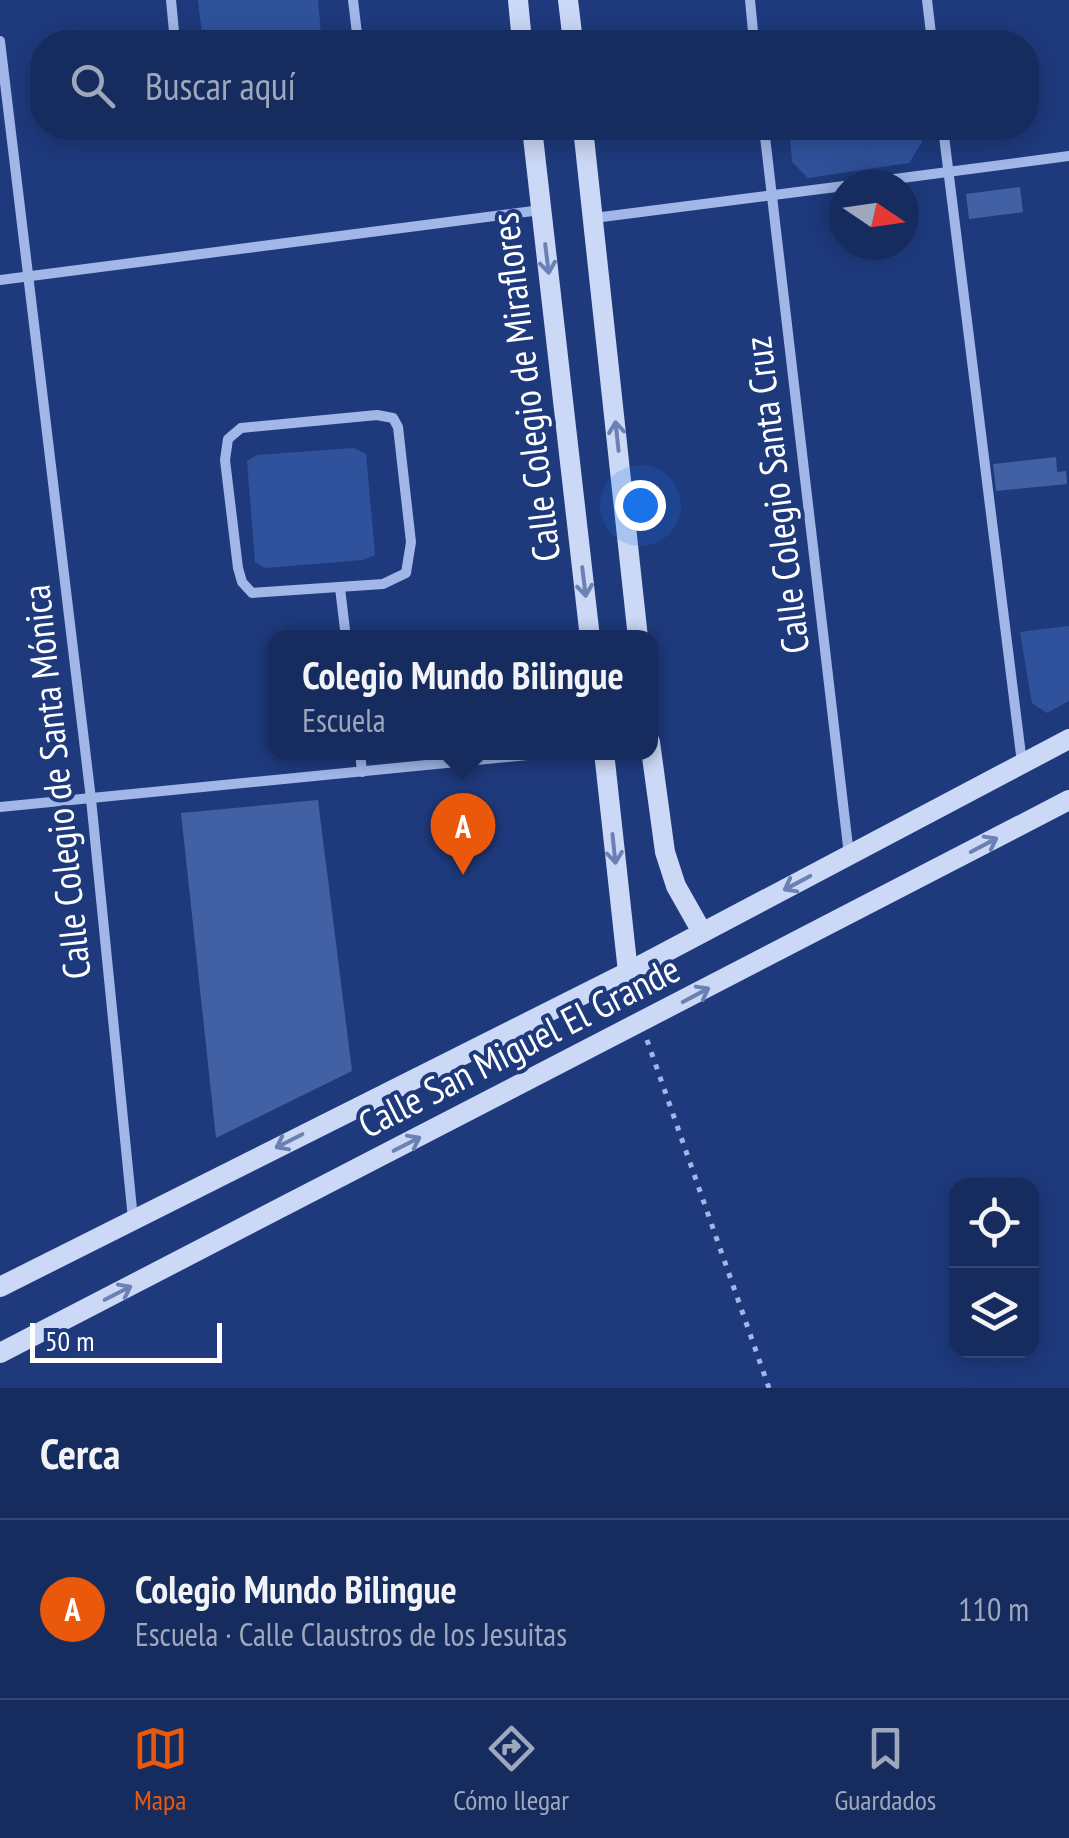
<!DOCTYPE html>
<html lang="es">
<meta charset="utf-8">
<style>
:root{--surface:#162c5e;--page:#1f3464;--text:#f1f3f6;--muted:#9ea7bc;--line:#354873;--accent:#ea580c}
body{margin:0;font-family:"PT Sans Narrow",sans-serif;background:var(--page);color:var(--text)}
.controls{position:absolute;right:30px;bottom:30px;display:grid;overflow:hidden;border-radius:20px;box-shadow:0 5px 25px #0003}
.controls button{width:90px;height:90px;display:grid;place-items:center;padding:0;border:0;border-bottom:2px solid var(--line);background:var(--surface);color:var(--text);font:50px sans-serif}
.compass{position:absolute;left:829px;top:170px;width:90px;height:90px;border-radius:50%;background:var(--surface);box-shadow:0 5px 25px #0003;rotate:103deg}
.scale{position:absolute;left:30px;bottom:25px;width:192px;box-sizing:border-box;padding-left:10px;border:5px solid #fff;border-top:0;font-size:28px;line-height:35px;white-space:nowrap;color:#fff;-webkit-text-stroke:8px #1e3a7d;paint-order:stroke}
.you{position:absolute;left:640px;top:505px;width:35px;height:35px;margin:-25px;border:8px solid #fff;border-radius:50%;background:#1a73e8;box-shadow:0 0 0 15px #1a73e833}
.badge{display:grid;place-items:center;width:65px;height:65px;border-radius:50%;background:var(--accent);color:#fff;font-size:32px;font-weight:700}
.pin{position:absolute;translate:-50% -82px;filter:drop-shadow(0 2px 5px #0008)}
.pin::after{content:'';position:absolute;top:52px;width:35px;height:30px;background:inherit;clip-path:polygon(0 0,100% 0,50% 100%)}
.popup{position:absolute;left:268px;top:630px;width:390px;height:130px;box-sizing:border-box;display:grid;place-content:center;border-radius:20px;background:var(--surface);filter:drop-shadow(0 2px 8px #0005);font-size:32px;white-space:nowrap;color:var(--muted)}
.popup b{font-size:38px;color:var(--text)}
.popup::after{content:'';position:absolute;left:50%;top:100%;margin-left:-20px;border:20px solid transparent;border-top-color:var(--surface)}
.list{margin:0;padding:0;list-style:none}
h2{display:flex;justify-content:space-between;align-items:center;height:130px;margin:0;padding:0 40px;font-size:42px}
h2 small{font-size:32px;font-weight:400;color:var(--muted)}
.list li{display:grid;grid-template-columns:65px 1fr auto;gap:30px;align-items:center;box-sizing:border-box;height:180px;padding:0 40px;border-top:2px solid var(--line)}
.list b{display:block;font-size:38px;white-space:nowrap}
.list p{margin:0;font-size:32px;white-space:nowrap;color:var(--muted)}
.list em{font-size:32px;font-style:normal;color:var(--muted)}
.icon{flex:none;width:55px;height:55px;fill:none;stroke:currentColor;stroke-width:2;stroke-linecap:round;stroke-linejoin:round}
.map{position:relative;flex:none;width:1069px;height:1388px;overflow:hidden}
.search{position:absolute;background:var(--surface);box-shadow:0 5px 25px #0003;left:30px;right:30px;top:30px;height:110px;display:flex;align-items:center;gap:25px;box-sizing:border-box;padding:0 35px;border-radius:40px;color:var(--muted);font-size:38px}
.sheet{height:310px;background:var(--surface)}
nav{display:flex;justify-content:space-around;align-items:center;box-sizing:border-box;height:140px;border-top:2px solid var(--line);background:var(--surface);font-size:28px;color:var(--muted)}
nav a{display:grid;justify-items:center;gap:5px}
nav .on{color:var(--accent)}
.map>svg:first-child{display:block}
</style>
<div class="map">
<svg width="1069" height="1388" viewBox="0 0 1069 1388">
<rect width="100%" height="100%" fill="#1e3a7d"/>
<g fill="#30529c">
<path d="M198,0h120l3,34 -5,8h-113z"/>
<path d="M789,128h131l2,14 -13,21 -101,15 -16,-16z"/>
<path d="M354,448l12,6 9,101 -12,5 -98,8 -10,-6 -8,-101 10,-6z"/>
<path d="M1069,626v75l-22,12 -15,-10 -12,-71z"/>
</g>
<g fill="#4261a5">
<path d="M1020,187l3,25 -54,7 -3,-25z"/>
<path d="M1056,457l1,15 9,-1 1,13 -71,7 -3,-27z"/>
<path d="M318,800l34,271 -136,67 -35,-325z"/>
</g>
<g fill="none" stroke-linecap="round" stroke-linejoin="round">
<path stroke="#a0b7e8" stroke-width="5" stroke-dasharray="5 8" stroke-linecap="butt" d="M647,1040l122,348"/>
<g stroke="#a0b7e8" stroke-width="10">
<path d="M171,0l4,42"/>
<path d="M353,0l5,42"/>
<path d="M750,0l4,42"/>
<path d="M927,0l5,42"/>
<path d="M0,41l91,758 42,420"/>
<path d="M764,128l85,727"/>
<path d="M943,128l79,635"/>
<path d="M849,185l220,-29"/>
<path d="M594,218l250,-32"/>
<path d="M0,280l541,-70"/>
<path d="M377,415l16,3 5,9 13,115 -5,31 -23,11 -131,9 -10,-11 -4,-14 -13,-108 3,-21 13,-11z"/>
<path d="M340,588l6,50"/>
<path d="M360,752l2,20"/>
<path d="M0,807l558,-55"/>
</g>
<g stroke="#cbd8f6" stroke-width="20">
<path d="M518,0l4,42"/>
<path d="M568,0l5,42"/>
<path d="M532,128l58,510"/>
<path d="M583,128l55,510"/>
<path d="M650,742l15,110 11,34 26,46"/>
<path d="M604,752l24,220"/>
<path d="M0,1287l628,-315 441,-233"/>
<path d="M0,1353l1069,-553"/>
</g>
</g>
<defs><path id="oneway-shaft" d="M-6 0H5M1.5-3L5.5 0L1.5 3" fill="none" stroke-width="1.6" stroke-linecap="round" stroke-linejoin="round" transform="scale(2.5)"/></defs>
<g stroke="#6c81b3">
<use href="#oneway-shaft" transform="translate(547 259) rotate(83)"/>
<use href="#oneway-shaft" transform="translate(617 436) rotate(-96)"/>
<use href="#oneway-shaft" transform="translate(584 582) rotate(83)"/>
<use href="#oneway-shaft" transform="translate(984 845) rotate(-28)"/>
<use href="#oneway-shaft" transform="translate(614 849) rotate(84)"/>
<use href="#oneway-shaft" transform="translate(797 883) rotate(152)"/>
<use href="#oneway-shaft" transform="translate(696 995) rotate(-28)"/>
<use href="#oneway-shaft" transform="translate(289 1141) rotate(153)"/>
<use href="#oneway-shaft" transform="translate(407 1144) rotate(-27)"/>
<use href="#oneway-shaft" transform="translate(118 1293) rotate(-27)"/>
</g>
<g text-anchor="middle" stroke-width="8" stroke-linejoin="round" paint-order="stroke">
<g font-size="38" fill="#fff" stroke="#1e3a7d">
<text transform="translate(526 387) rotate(-97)" y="13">Calle Colegio de Miraflores</text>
<text transform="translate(777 495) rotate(-97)" y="13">Calle Colegio Santa Cruz</text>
<text transform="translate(57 782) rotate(-96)" y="13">Calle Colegio de Santa Mónica</text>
<text transform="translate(519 1047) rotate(-27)" y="13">Calle San Miguel El Grande</text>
</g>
</g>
</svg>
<div class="controls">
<button><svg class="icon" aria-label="locate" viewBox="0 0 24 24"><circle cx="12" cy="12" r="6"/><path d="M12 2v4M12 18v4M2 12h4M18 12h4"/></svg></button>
<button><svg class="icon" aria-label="layers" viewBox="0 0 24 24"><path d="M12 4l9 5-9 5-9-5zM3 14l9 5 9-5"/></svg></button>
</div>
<svg class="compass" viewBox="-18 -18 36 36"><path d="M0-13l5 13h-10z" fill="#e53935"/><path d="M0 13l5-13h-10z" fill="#9ea7bc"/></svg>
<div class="scale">50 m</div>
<div class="you"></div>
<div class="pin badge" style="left:463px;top:875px">A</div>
<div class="popup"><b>Colegio Mundo Bilingue</b>Escuela</div>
<div class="search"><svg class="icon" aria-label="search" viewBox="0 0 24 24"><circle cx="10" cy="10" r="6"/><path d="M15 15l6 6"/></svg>Buscar aquí</div>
</div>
<section class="sheet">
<h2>Cerca<small></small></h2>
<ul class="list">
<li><span class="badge">A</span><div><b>Colegio Mundo Bilingue</b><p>Escuela · Calle Claustros de los Jesuitas</p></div><em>110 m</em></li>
</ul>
</section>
<nav>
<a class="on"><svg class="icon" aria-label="map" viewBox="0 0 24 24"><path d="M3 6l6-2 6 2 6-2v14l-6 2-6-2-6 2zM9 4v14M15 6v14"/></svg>Mapa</a>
<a><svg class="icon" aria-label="directions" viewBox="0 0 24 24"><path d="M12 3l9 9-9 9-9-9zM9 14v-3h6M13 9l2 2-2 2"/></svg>Cómo llegar</a>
<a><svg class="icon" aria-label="saved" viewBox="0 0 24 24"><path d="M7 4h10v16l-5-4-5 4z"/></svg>Guardados</a>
</nav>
